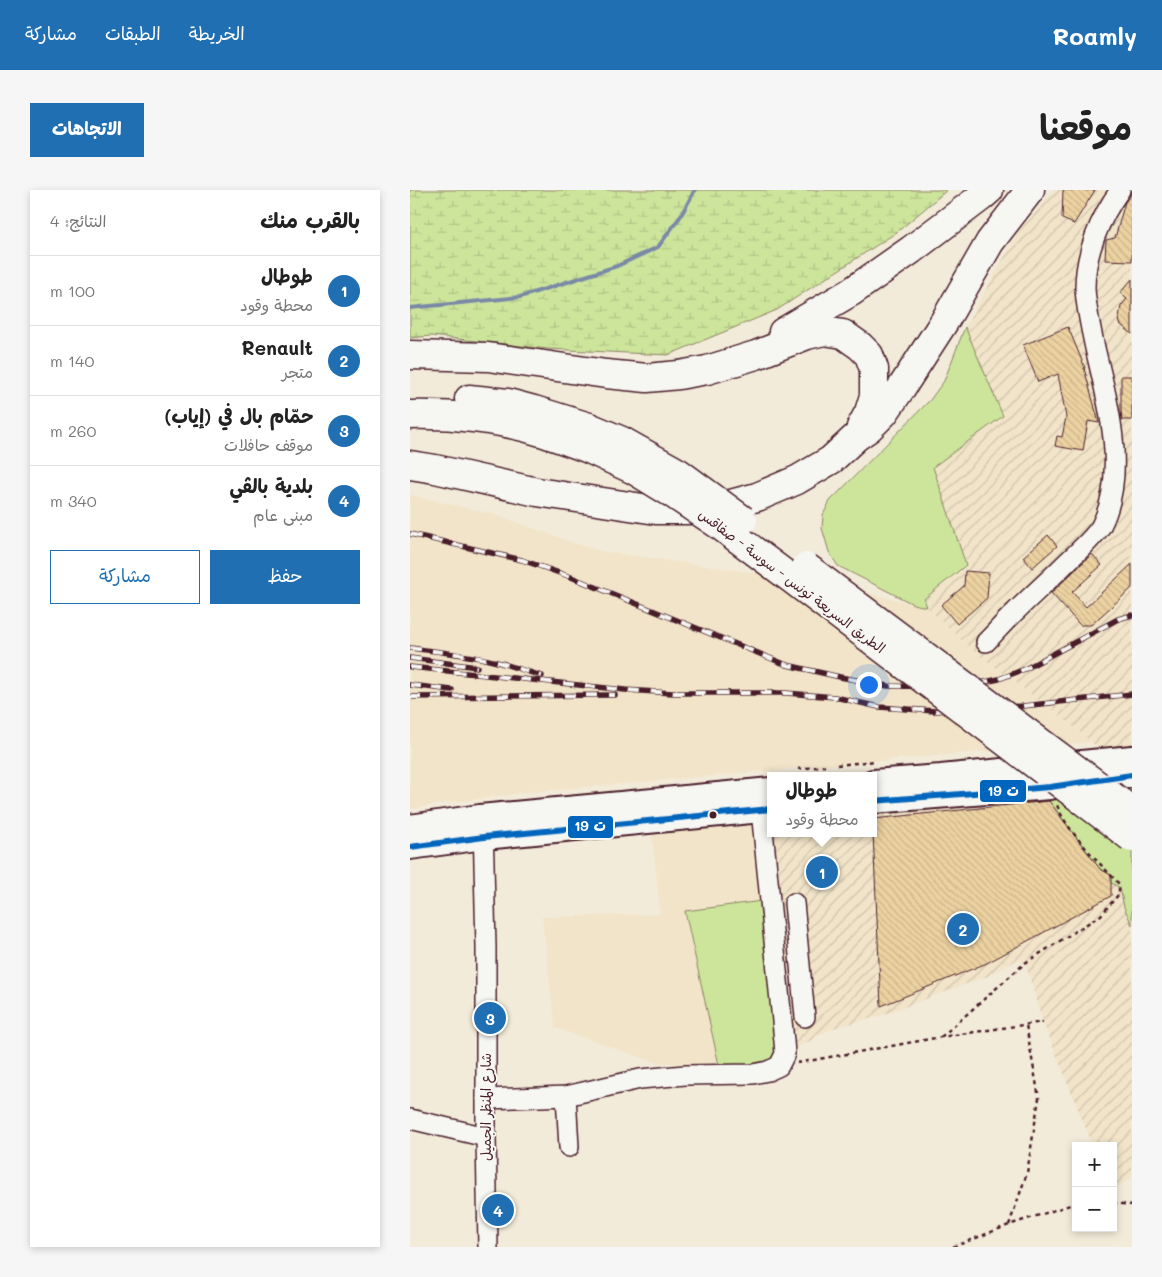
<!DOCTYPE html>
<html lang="ar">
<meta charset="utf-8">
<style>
:root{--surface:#fff;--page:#f6f6f6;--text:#222;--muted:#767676;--line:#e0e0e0;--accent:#1f6fb2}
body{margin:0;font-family:Mali,"Playpen Sans Arabic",sans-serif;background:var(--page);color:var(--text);direction:rtl}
.controls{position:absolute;right:15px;bottom:15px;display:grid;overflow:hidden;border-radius:0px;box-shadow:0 2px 8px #0003}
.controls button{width:45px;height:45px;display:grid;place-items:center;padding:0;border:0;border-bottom:1px solid var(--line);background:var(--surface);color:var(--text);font:25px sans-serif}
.you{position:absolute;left:458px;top:494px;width:18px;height:18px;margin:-12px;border:4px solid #fff;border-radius:50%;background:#1a73e8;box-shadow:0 0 0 8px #1a73e833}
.badge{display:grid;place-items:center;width:32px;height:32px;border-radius:50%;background:var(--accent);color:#fff;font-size:16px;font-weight:700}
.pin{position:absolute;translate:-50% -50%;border:2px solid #fff;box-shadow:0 1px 5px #0006}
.popup{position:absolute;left:357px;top:582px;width:110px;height:65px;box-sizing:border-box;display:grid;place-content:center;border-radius:0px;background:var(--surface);filter:drop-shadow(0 1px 4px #0005);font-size:16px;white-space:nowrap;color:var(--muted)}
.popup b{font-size:19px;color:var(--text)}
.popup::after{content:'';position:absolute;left:50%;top:100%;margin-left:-10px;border:10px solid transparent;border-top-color:var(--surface)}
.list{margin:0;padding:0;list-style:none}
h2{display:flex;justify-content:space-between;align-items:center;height:65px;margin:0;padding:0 20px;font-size:21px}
h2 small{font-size:16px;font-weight:400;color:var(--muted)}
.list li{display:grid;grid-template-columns:32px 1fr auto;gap:15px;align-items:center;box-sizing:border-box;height:70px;padding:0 20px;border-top:1px solid var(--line)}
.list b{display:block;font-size:19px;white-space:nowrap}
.list p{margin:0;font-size:16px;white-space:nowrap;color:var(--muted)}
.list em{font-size:16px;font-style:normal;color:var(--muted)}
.actions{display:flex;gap:10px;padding:15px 20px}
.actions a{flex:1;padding:11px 0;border:1px solid var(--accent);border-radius:0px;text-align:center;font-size:18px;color:var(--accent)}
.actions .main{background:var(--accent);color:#fff}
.map{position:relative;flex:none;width:722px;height:1057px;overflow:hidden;direction:ltr;border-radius:0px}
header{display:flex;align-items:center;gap:30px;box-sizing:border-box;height:70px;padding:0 25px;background:var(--accent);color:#fff}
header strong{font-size:24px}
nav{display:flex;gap:28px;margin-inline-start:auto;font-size:18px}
.intro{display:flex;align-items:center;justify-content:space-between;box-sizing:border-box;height:120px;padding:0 30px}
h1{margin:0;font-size:35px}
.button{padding:12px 22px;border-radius:0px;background:var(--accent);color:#fff;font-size:18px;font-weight:700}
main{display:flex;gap:30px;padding:0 30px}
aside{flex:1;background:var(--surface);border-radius:0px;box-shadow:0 2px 8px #0003}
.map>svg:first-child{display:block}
</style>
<header>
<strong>Roamly</strong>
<nav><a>الخريطة</a><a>الطبقات</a><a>مشاركة</a></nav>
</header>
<div class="intro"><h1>موقعنا</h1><a class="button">الاتجاهات</a></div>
<main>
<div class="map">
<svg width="722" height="1057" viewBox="0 0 722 1057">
<defs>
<pattern id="industrial-furrows" width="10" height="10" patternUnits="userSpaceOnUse" patternTransform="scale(1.25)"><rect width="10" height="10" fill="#f1e4c9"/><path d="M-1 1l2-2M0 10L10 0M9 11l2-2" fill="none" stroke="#d0c3ad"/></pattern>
<pattern id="wetland-marsh" width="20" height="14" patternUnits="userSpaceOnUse" patternTransform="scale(1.25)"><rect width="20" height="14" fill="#cce59b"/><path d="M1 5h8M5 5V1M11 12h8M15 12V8" fill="none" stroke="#b1c486"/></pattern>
<pattern id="building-back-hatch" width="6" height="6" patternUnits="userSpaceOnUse" patternTransform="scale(1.25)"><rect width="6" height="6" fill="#ecd2a1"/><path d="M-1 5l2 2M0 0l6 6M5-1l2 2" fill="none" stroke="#ccb48b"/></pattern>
</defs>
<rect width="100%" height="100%" fill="#f3ebda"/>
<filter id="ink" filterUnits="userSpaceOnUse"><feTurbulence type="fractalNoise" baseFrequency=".02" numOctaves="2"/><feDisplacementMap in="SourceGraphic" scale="10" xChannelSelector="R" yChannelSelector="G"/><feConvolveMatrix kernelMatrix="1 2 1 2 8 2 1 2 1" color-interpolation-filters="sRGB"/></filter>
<g filter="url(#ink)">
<g fill="#f1e4c9">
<path d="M0,305l87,20 74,27 30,9 214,30 112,26 43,41 94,71 27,23 -560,50 -79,10 -42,7z"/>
<path d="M349,627l11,83 -85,11 34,154 -61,-2 -103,-35 -13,-111 118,-3 -9,-89z"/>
</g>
<g fill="url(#industrial-furrows)">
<path d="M644,0h78v580l-41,-28 -27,-23 -94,-71 -43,-41 -3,-7 42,-35 -33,-98 70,-51 -38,-89 54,-96z"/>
<path d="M628,602l12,40 55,47 15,9 4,19 8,18v253l-19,11v-43h-20l-50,-124 -18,-59 -8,-3 -29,16 -111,41 -44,11 -60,33 -2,-228h102v-26z"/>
</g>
<g fill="#cce59b" stroke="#8b8263">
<path d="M555,137l38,89 -70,51 33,98 -42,34 3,8 -14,-3 -75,-38 -9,-14 -7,-24 1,-13 7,-14 100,-101 14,-19z"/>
<path d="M722,593v142l-8,-18 -4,-19 -15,-9 -55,-47 -12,-39z"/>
<path d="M360,710l16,132 -13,29 -20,5 -34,-1 -34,-154z"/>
</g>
<path fill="url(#wetland-marsh)" stroke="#8b8263" d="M0,0h537l-50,42 -120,78 -109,45 -120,-6 -117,-13 -21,2z"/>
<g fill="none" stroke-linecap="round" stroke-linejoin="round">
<path stroke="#7a89a6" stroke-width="4" d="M0,118l110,-11 97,-31 41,-19 22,-30 15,-27"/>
</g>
<g fill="url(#building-back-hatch)" stroke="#4a1f2b">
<path d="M653,0h32l-21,34 -12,-5z"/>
<path d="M721,0h1v71l-27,-1 1,-20 9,-2 10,-36 5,-6z"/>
<path d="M722,89v55l-12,-10 -1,-7 2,-11 6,-7 -7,-6z"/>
<path d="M658,137l17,41h-1l15,55 -11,-2 -5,30 -28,-5 2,-10 5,1 4,-20 -8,-43 -20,8 -15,-37z"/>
<path d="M711,186h11v44h-10l-1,-9z"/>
<path d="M638,345l9,11 -25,22 -9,-11z"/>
<path d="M682,364l10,11 -30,27 14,15 46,-43v24l-41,37h-11l-29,-32z"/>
<path d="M555,381l24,2 -2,25 -30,26 -16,-19 23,-19z"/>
<path d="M639,611l51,68 11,6v21l-124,67 -106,43 -8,-173v-14z"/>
</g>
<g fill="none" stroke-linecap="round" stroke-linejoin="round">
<g stroke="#4a1f2b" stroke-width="22">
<g id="minor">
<path d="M576,452c10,-10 19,-21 29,-30 16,-16 33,-31 49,-47 10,-10 30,-27 37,-39 27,-53 7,-123 -6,-178 -4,-19 -9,-40 -10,-60 0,-35 15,-70 35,-98"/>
<path d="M73,633l3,124v190l2,110"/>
<path d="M384,713l11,114"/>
<path d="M156,906l3,51"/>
<path d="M76,909l80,-3 74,-17 45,-4 68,-1 15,-3 11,-5 6,-12 -1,-13 -23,-231"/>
<path d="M0,929l76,18"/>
</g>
</g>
<g stroke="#4a1f2b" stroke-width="28">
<g id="major">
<path d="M463,592l68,-5 191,-19"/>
<path d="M463,611l177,-14 82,-12"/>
<path d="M0,637l70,-10 291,-27"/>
<path d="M0,657l74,-10 287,-28"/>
</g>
</g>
<g stroke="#4a1f2b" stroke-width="31">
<g id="highway">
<path d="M373,142l68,-40 60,-42 70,-53 8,-7"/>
<path d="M0,165l78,2 118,17 41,4 32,-3 28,-5 49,-15 51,-20 17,-4 19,3 17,12 9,9 5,14v27l-5,16 -8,15"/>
<path d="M59,209l39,4 26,7 55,17"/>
<path d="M0,225c41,-1 92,4 131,17 16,5 32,11 48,17"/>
<path d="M0,275l25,4 102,23 119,18h52l49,-13 40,-17 34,-20 25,-23 13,-9 15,-15 16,-23 44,-68 46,-80 40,-52"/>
</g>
</g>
<g stroke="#4a1f2b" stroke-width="2.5" stroke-dasharray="4 4" stroke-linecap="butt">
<path d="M427,575l38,-4"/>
<path d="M388,579l27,-3"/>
<path d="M531,847l84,-74 76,-48 18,-21v-10c-19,-21 -53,-53 -62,-79"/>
<path d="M387,873l144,-26 102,-15"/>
<path d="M703,1013l19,2"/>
<path d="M599,1035l18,-52 12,-75 -13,-73"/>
<path d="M543,1057l56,-22 67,-22"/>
</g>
<use href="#minor" stroke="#f6f6f2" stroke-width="19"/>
<use href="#major" stroke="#f6f6f2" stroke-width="24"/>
<use href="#highway" stroke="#f6f6f2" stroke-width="28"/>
<g stroke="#4a1f2b" stroke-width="5.5">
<g id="rail">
<path d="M0,344l112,26 49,17 216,88 53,12 48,9 73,1 38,-8 26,-10 93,-50 14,-4"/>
<path d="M0,458c31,4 62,7 91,15 14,4 27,9 41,13"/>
<path d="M0,468l67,9"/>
<path d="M0,477l215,23 48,3h113l49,4 44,10 56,4 88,-5 109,-12"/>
<path d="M0,495l42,5"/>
<path d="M0,507l205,-2"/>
</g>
</g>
<use href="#rail" stroke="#f6f6f2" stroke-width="4" stroke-dasharray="11" stroke-linecap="butt"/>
<g stroke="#4a1f2b" stroke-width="31" stroke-linecap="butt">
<g id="highway-bridge">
<path d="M179,237l33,14 57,32 64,47"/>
<path d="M179,259l45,21 36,22 52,35 71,53 339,258"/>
<path d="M396,377l326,244"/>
</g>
</g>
<use href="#highway-bridge" stroke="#f6f6f2" stroke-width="28"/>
<g stroke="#f6f6f2" stroke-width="10">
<g id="bus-1">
<path d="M463,611l177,-14 82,-12"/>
<path d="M0,657l74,-10 287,-28"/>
</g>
</g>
<use href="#bus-1" stroke="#0065bd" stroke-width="6"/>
</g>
</g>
<circle fill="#4a1f2b" stroke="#f6f6f2" stroke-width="2" cx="303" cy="625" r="4.5"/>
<g text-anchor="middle" stroke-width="4" stroke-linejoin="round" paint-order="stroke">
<g font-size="14" fill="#4a1f2b" stroke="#f6f6f2">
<text transform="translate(382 391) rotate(37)" y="5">الطريق السريعة تونس - سوسة - صفاقس</text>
<text transform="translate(76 917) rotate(-90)" y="5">شارع المنظر الجميل</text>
</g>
</g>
<g stroke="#f6f6f2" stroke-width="2">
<rect x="569" y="589" width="48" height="24" rx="5" fill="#0065bd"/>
<rect x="157" y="625" width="47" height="24" rx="5" fill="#0065bd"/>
</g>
<g font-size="14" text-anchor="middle" font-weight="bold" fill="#fff">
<text x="593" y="606">19 ت</text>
<text x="180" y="641">19 ت</text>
</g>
</svg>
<div class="controls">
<button>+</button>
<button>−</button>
</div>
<div class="you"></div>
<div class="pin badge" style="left:412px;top:682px">1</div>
<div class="popup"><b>طوطال</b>محطة وقود</div>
<div class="pin badge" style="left:553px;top:739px">2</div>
<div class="pin badge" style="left:80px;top:828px">3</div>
<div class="pin badge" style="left:88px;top:1020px">4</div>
</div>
<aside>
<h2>بالقرب منك<small>النتائج: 4</small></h2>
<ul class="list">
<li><span class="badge">1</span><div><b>طوطال</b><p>محطة وقود</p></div><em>100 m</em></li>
<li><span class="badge">2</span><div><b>Renault</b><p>متجر</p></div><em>140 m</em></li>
<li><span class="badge">3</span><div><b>حمّام بال في (إياب)</b><p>موقف حافلات</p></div><em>260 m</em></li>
<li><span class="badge">4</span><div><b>بلدية بالڤي</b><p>مبنى عام</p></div><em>340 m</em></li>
</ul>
<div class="actions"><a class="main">حفظ</a><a>مشاركة</a></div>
</aside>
</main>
